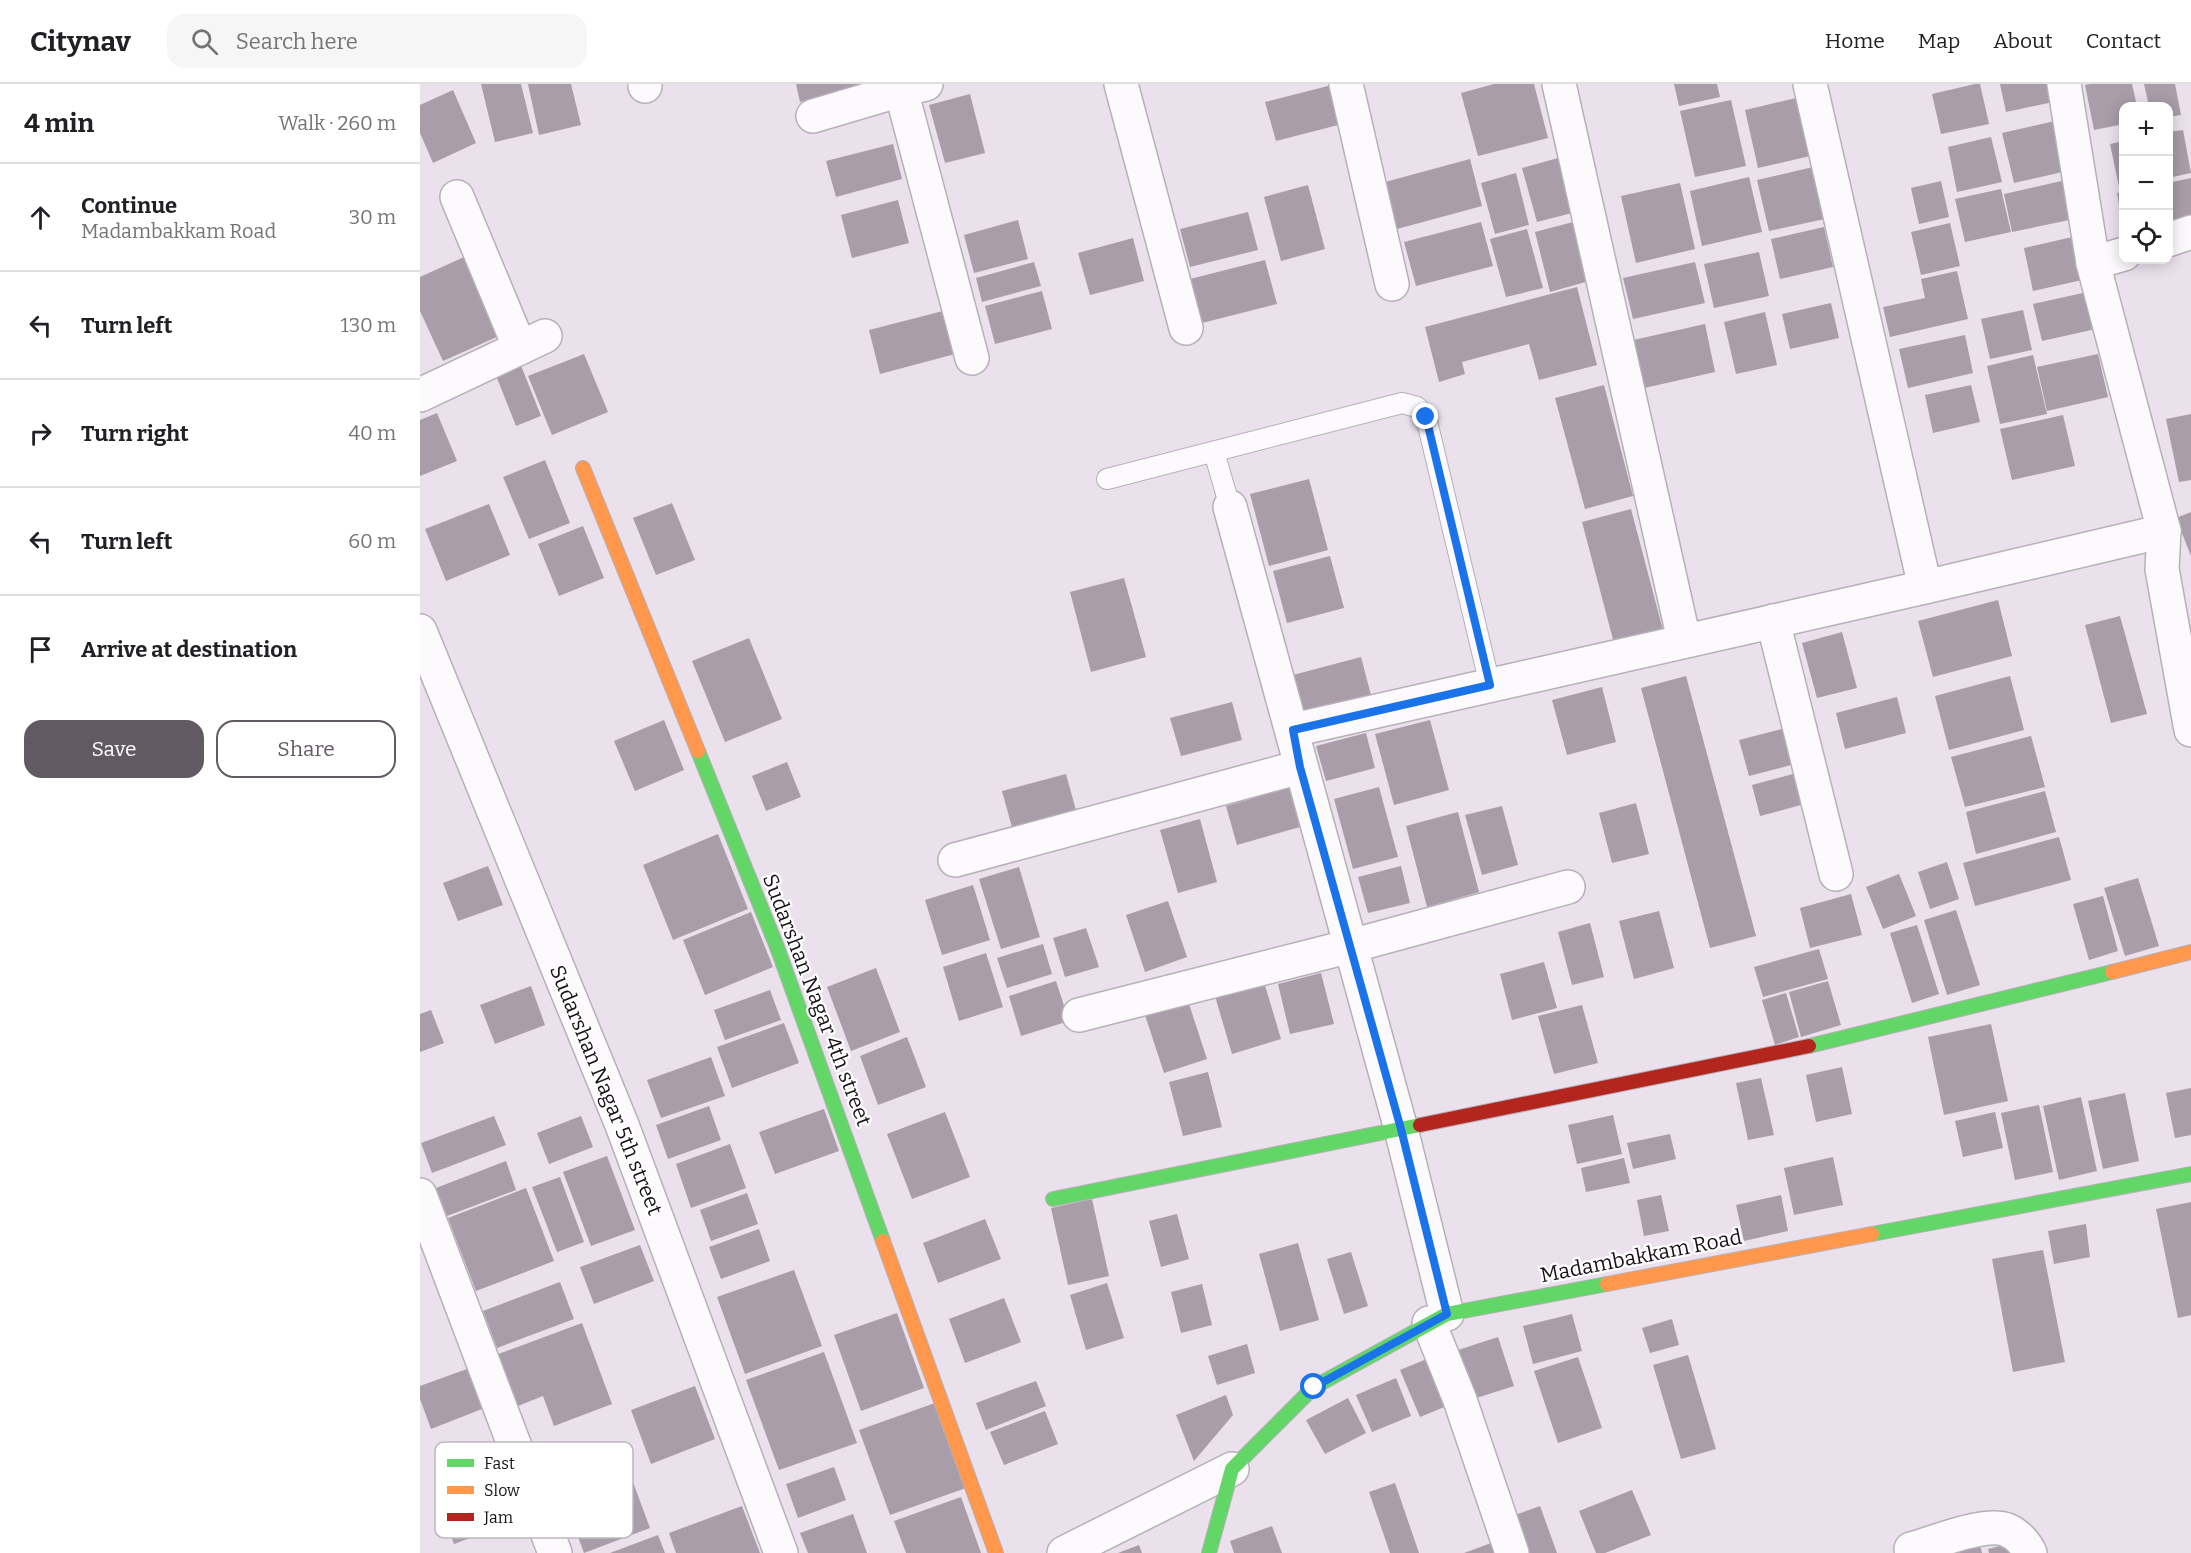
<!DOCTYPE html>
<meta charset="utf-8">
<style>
:root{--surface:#fff;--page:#f6f6f6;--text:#202124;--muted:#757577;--line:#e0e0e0;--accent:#625a62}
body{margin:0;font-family:Bitter,serif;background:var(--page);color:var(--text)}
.controls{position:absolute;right:18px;top:18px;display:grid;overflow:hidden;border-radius:12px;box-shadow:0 3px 15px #0003}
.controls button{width:54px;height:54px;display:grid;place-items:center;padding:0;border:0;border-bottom:2px solid var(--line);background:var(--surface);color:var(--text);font:30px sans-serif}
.stop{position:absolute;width:18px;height:18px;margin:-14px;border:4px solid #1a73e8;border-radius:50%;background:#fff}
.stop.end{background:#1a73e8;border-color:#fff;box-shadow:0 2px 6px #0008}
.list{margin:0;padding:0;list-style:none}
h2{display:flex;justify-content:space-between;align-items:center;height:78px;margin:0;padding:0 24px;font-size:26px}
h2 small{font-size:20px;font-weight:400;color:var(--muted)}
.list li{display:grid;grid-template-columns:39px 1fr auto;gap:18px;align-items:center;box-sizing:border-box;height:108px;padding:0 24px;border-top:2px solid var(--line)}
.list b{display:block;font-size:22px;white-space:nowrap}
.list p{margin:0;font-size:20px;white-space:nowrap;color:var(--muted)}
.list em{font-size:20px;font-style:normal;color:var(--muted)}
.actions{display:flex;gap:12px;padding:18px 24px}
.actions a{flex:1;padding:14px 0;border:2px solid var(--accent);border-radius:18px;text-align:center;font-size:21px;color:var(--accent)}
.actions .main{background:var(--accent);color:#fff}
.icon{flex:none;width:33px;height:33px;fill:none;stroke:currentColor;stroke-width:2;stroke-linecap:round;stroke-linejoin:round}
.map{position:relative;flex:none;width:1771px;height:1469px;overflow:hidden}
header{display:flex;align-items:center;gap:36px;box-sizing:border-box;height:84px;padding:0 30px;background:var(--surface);border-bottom:2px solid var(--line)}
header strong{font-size:28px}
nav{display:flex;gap:33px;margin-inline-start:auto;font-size:21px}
.search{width:420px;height:54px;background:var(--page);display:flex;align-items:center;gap:15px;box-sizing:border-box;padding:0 21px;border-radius:18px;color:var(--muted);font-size:22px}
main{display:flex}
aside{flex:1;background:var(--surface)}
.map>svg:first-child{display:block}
</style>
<header>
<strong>Citynav</strong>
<div class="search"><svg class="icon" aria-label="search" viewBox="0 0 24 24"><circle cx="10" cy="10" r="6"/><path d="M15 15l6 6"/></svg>Search here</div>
<nav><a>Home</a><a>Map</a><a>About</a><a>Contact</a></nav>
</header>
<main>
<aside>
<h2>4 min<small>Walk · 260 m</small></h2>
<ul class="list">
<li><svg class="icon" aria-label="ahead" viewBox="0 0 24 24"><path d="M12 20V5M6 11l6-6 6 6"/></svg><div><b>Continue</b><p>Madambakkam Road</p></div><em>30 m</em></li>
<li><svg class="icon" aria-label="left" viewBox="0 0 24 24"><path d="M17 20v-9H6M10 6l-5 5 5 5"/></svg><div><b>Turn left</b></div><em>130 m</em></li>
<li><svg class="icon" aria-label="right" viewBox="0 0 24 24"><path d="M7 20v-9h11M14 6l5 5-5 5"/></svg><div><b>Turn right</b></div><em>40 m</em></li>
<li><svg class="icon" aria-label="left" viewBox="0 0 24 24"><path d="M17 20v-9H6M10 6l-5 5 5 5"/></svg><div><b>Turn left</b></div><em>60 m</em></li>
<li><svg class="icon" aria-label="arrive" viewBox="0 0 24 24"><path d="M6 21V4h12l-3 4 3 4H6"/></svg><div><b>Arrive at destination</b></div></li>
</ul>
<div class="actions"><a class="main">Save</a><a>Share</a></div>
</aside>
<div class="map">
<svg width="1771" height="1469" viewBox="0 0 1771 1469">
<rect width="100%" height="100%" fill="#eae1ec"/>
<g fill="#a89da9">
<path d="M61,0h40l12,49 -38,9z"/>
<path d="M108,0h43l10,41 -42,10z"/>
<path d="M376,0h71v1l-67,17z"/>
<path d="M1074,0h40l14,54 -70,18 -17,-63z"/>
<path d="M1254,0h43l3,13 -41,9z"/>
<path d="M1555,0h5l9,40 -48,10 -9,-40z"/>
<path d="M1580,0h49l4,18 -47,10z"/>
<path d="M1670,0h42l5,22h-13v18l-30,6 -9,-45z"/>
<path d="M1724,0h31l6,31 -13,2v-11h-19z"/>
<path d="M912,1l10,39 -66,17 -11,-39z"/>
<path d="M33,6l23,53 -43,20 -13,-30v-28z"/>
<path d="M550,10l15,59 -40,10 -16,-58z"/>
<path d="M1376,14l14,58 -52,12 -13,-58z"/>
<path d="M1311,16l15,66 -51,11 -15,-66z"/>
<path d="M1639,36l12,50 -57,13 -12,-50z"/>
<path d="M1763,46l8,43 -23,5v-46z"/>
<path d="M1571,53l11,45 -45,10 -9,-45z"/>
<path d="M1704,57v45l-5,1 -9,-43z"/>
<path d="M473,60l9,35 -66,18 -10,-36z"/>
<path d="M1138,74l14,55 -35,9 -15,-54z"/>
<path d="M1050,75l12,47 -85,23 -12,-47z"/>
<path d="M1393,83l12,52 -56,12 -12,-51z"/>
<path d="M1096,89l13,52 -34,9 -14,-51z"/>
<path d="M1329,93l13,55 -60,14 -12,-55z"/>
<path d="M1771,94v50l-23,5v-50z"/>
<path d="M1650,95l9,39 -67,14 -8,-38z"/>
<path d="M1521,97l8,36 -30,7 -8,-36z"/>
<path d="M1260,99l15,66 -59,14 -15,-67z"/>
<path d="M888,101l17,64 -44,12 -17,-64z"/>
<path d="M1581,105l10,43 -46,10 -10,-43z"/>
<path d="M1704,107v31h-2l-5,-29z"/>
<path d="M478,116l11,43 -57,15 -11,-43z"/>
<path d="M828,128l10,38 -68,17 -10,-38z"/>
<path d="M598,136l10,39 -54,14 -10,-38z"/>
<path d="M1061,138l12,44 -77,20 -12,-44z"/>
<path d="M1153,138l16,59 -39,11 -15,-60z"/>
<path d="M1530,139l10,43 -39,9 -10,-43z"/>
<path d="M1404,143l9,40 -53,12 -9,-40z"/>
<path d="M1107,145l16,59 -37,9 -16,-58z"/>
<path d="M1661,151l10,43 -58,13 -9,-43z"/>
<path d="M713,154l11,43 -54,14 -12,-42z"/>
<path d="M1339,168l10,44 -55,12 -10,-44z"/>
<path d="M44,173l35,79 -56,25 -23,-50v-34z"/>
<path d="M845,176l12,44 -75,19 -12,-44z"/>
<path d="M614,178l7,24 -59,16 -6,-24z"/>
<path d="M1275,178l10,41 -72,16 -10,-41z"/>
<path d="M1537,187l11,48 -78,18 -7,-30 42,-9 -4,-19z"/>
<path d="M1157,203l20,78 -58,15 -10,-36 -67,18 3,12 -26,8 -14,-55z"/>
<path d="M622,207l10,38 -57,15 -10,-38z"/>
<path d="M1672,207l8,37 -58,13 -9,-37z"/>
<path d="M1411,219l8,35 -49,11 -8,-35z"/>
<path d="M1603,226l9,40 -42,9 -9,-40z"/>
<path d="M523,227l12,43 -75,20 -11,-44z"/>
<path d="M1345,228l12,53 -41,9 -12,-52z"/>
<path d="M1285,240l10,48 -75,17 -11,-48z"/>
<path d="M1545,251l8,38 -65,15 -9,-39z"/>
<path d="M164,270l24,58 -56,23 -24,-59z"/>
<path d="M1678,270l10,43 -61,14 -10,-44z"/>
<path d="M1613,271l14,59 -47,10 -13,-58z"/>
<path d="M100,279l21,53 -25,10 -21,-53z"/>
<path d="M1184,301l29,111 -48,13 -30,-111z"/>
<path d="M1551,301l9,37 -47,11 -8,-38z"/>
<path d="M17,329l20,48 -37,15v-56z"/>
<path d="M1771,330v66l-12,2 -13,-63z"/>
<path d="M1643,331l12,51 -63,14 -12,-51z"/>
<path d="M125,376l25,63 -41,16 -26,-62z"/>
<path d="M889,395l19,71 -59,16 -19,-72z"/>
<path d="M252,419l23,57 -39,15 -23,-57z"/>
<path d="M69,420l21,51 -64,26 -21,-52z"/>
<path d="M1211,425l33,125 -49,13 -33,-125z"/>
<path d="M1771,428v44l-15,-38z"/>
<path d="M163,442l21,52 -45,18 -21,-52z"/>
<path d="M910,472l14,52 -57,15 -14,-52z"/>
<path d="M704,494l22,79 -55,15 -21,-80z"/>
<path d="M1578,516l14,56 -79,21 -15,-56z"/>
<path d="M1700,532l27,98 -36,9 -26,-98z"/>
<path d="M1422,548l15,56 -40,10 -15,-55z"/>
<path d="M329,554l33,81 -57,23 -33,-81z"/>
<path d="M941,573l11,42 -68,18 -11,-42z"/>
<path d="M1266,592l70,260 -46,12 -69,-260z"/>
<path d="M1590,592l14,54 -75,20 -14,-54z"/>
<path d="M1182,603l14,55 -49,13 -15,-55z"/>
<path d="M1477,613l9,36 -61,16 -9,-36z"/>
<path d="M812,618l10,38 -61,16 -11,-38z"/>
<path d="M244,636l20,50 -49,21 -21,-50z"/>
<path d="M1010,636l19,70 -55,15 -19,-71z"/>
<path d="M1362,645l9,36 -42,11 -10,-36z"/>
<path d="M946,649l9,35 -49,13 -10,-35z"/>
<path d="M1611,652l14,51 -80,20 -14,-50z"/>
<path d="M367,678l14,35 -35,14 -14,-35z"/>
<path d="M646,690l11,40 -64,17 -11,-40z"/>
<path d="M1373,690l8,31 -41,11 -8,-31z"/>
<path d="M959,703l19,70 -45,12 -19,-70z"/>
<path d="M869,704l11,39 -63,18 -11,-39z"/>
<path d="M1625,707l11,41 -80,22 -10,-42z"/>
<path d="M1216,719l13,51 -37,9 -13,-50z"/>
<path d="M1082,722l16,59 -36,10 -17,-60z"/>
<path d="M1038,728l21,80 -52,15 -21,-81z"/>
<path d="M780,735l17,63 -39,11 -18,-63z"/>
<path d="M298,750l30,75 -75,31 -30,-75z"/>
<path d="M1639,753l12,43 -96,26 -12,-43z"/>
<path d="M1527,778l12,37 -29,10 -12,-37z"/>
<path d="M68,782l15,39 -45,16 -15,-38z"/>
<path d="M981,782l9,37 -42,10 -10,-36z"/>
<path d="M599,783l21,70 -39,12 -22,-70z"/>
<path d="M1479,790l17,42 -33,13 -17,-42z"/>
<path d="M1718,794l21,68 -34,10 -21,-68z"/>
<path d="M553,801l17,55 -48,15 -17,-55z"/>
<path d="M1431,810l11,41 -52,13 -10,-40z"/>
<path d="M1683,812l15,55 -29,9 -16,-56z"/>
<path d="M748,817l19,56 -42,15 -19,-57z"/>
<path d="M1536,826l24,75 -33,10 -23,-75z"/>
<path d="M1239,827l15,57 -40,11 -15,-58z"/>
<path d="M331,828l22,55 -68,28 -22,-55z"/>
<path d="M1170,839l14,54 -32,8 -14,-53z"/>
<path d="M1497,841l22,69 -27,9 -22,-70z"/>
<path d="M666,844l13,39 -34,10 -12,-39z"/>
<path d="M623,860l9,30 -45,14 -10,-30z"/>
<path d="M1399,865l9,30 -65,18 -9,-30z"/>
<path d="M566,869l17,54 -44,14 -16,-54z"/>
<path d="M1124,878l13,46 -45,12 -12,-46z"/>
<path d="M456,884l24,64 -49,19 -24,-64z"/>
<path d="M901,889l13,51 -44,10 -12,-50z"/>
<path d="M636,897l13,40 -48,15 -12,-40z"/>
<path d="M1408,897l13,44 -40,12 -12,-45z"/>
<path d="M844,898l17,57 -49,15 -17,-58z"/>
<path d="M111,902l14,39 -50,19 -15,-39z"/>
<path d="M350,906l11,30 -56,20 -11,-30z"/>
<path d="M1366,909l13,44 -24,8 -13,-45z"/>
<path d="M768,917l19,58 -43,14 -19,-58z"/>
<path d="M1162,921l16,58 -44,11 -16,-58z"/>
<path d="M11,926l13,33 -24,9v-38z"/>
<path d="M364,939l15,40 -67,25 -15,-41z"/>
<path d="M1571,940l17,77 -64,14 -16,-78z"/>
<path d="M487,953l19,50 -48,18 -18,-49z"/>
<path d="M291,973l14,39 -64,22 -14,-38z"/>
<path d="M1422,983l10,47 -36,8 -10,-47z"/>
<path d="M788,988l14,55 -39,9 -14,-54z"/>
<path d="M1341,994l13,57 -26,5 -12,-57z"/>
<path d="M1771,1004v47l-16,3 -9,-45z"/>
<path d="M1705,1009l14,68 -36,8 -15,-68z"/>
<path d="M1661,1013l16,74 -38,9 -16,-74z"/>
<path d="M1619,1021l14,67 -38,8 -14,-67z"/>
<path d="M289,1022l12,34 -53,19 -12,-34z"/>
<path d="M404,1025l15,42 -64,23 -16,-42z"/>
<path d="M525,1028l25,65 -58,22 -25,-65z"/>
<path d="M1575,1028l8,36 -40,9 -8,-36z"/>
<path d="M1193,1031l9,39 -45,10 -9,-39z"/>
<path d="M74,1032l12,29 -74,28 -11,-30z"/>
<path d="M161,1032l12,31 -44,17 -12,-31z"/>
<path d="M1250,1050l6,25 -43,10 -6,-26z"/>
<path d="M310,1060l16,44 -55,20 -15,-44z"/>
<path d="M187,1072l28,74 -44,16 -28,-74z"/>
<path d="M1413,1073l10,48 -49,10 -10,-47z"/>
<path d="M1204,1074l6,25 -44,9 -5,-24z"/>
<path d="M86,1077l10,29 -69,26 -11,-28z"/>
<path d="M140,1093l24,65 -27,10 -25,-65z"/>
<path d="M106,1104l28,73 -78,30 -28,-73z"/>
<path d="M327,1109l11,31 -47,17 -11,-31z"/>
<path d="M1241,1111l8,36 -25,5 -7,-36z"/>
<path d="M1361,1111l7,36 -44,10 -8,-36z"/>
<path d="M672,1115l17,77 -41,9 -17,-77z"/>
<path d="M1771,1118v113l-13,3 -22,-109z"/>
<path d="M757,1130l12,45 -28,8 -12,-46z"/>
<path d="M565,1135l16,40 -63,24 -15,-40z"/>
<path d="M1666,1140l4,33 -36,7 -6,-33z"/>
<path d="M339,1145l11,32 -49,18 -12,-32z"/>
<path d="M878,1159l21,77 -39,11 -21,-77z"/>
<path d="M220,1161l14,36 -60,23 -14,-37z"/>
<path d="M1623,1166l22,112 -52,10 -21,-113z"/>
<path d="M931,1168l17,54 -24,8 -17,-55z"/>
<path d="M374,1186l28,76 -77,28 -28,-77z"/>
<path d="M140,1198l14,37 -77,29 -14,-37z"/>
<path d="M687,1199l17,55 -38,12 -16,-55z"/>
<path d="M782,1200l10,41 -31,8 -10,-41z"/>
<path d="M584,1214l17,44 -56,21 -16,-44z"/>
<path d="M477,1229l27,75 -63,23 -27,-76z"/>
<path d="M1152,1230l10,37 -49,13 -10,-38z"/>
<path d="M1252,1235l7,26 -29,8 -8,-25z"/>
<path d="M162,1239l30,81 -58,22 -11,-30 -30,12 -20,-52z"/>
<path d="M1078,1253l16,49 -44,14 -15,-49z"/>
<path d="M827,1260l8,29 -38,12 -9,-29z"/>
<path d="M404,1268l33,91 -78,27 -33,-90z"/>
<path d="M1019,1270l20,47 -39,16 -20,-47z"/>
<path d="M1268,1271l28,94 -35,10 -28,-94z"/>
<path d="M1158,1273l24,71 -44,15 -24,-72z"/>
<path d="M47,1285l15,40 -51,20 -11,-30v-13z"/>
<path d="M976,1294l15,38 -39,16 -16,-37z"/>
<path d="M616,1297l10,25 -60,24 -10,-27z"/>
<path d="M275,1302l20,53 -64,25 -20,-54z"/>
<path d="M806,1311l7,20 -39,46 -18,-46z"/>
<path d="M928,1314l18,35 -41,21 -19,-34z"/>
<path d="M515,1319l31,85 -76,27 -31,-85z"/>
<path d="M625,1327l13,33 -54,21 -14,-33z"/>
<path d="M207,1382l23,62 -66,25 -23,-62z"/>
<path d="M414,1383l12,33 -48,18 -12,-34z"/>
<path d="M87,1396l14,39 -67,25 -14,-38z"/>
<path d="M975,1399l24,70h-29l-21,-61z"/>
<path d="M1212,1406l19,45 -46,18h-9l-17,-42z"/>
<path d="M541,1413l20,56h-75l-12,-32z"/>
<path d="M322,1422l18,47h-84l-7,-20z"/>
<path d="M1120,1422l17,47h-38l-12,-35z"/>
<path d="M433,1430l14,39h-59l-8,-20z"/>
<path d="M852,1442l10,27h-48l-4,-12z"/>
<path d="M238,1451l7,18h-55z"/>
<path d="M1074,1458l3,11h-33z"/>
<path d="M1595,1458l3,11h-29l-1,-4z"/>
<path d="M719,1461l3,8h-24z"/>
<path d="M1560,1461l2,8h-36z"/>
</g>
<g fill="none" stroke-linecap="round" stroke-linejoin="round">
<g stroke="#b7b0b8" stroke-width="22">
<g id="lane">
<path d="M794,368l16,55"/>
<path d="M687,395l295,-76 15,4 9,10 64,268"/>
</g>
</g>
<g stroke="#b7b0b8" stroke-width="36">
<g id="street">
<path d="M225,0v2"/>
<path d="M506,0l-25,6 71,268"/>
<path d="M701,0l65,244"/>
<path d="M926,0l46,200"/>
<path d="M1139,0l125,556"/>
<path d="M1390,0l115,503"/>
<path d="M1644,0l29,179 71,268 -2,38 29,161"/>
<path d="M393,32l88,-26"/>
<path d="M37,113l63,151"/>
<path d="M1748,156l23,-8"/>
<path d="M1673,179l31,-9"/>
<path d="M0,311l125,-59"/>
<path d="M810,423l171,622 46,185"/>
<path d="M1353,537l63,253"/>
<path d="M0,547l202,494 159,428"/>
<path d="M873,646l632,-143 239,-56"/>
<path d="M535,776l345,-93"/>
<path d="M659,931l272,-69 217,-59"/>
<path d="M0,1111l135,358"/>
<path d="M1009,1239l31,77 52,153"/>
<path d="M1491,1465c23,-6 74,-28 96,-19 10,4 19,14 23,23"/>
<path d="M644,1469l168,-84"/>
</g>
</g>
<g stroke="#b7b0b8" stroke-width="16">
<g id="fast">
<path d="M278,667l79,196 106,294"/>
<path d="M1389,962l303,-74"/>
<path d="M633,1115l367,-74"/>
<path d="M1452,1150l319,-60"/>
<path d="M789,1469l23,-84 82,-82 133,-73 160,-30"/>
</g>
</g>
<g stroke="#b7b0b8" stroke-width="16">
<g id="slow">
<path d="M163,384l115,283"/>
<path d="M1692,888l79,-20"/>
<path d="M463,1157l113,312"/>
<path d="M1187,1200l265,-50"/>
</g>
</g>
<g stroke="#b7b0b8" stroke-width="16">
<path id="jam" d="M1000,1041l389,-79"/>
</g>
<use href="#lane" stroke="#fcfafc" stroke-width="20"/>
<use href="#street" stroke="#fcfafc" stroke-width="33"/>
<use href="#fast" stroke="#63d668" stroke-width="14"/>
<use href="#slow" stroke="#ff974d" stroke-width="14"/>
<use href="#jam" stroke="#b3261e" stroke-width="14"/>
</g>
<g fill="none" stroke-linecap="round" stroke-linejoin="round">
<path stroke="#1a73e8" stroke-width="8" d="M894,1303l133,-73 -46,-185 -101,-362 -7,-37 197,-45 -64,-268"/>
</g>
<g text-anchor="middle" stroke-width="4.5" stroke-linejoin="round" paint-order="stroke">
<g font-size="21" fill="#181218" stroke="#fff">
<text transform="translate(397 916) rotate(69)" y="7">Sudarshan Nagar 4th street</text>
<text transform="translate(186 1006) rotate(68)" y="7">Sudarshan Nagar 5th street</text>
<text transform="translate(1221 1172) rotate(-11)" y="7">Madambakkam Road</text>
</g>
</g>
<rect x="15" y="1358" width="198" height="96" rx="9" fill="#fff" stroke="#bab8ba" stroke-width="1.5"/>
<rect x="27" y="1375" width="27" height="8" fill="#63d668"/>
<rect x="27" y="1402" width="27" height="8" fill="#ff974d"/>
<rect x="27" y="1429" width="27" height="8" fill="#b3261e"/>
<g font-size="16" fill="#181218">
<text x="64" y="1385">Fast</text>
<text x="64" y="1412">Slow</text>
<text x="64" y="1439">Jam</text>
</g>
</svg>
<div class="controls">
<button>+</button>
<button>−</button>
<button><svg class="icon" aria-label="locate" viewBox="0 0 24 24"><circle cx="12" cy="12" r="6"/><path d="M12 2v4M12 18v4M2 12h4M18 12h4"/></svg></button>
</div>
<div class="stop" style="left:894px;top:1303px"></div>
<div class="stop end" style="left:1006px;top:333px"></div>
</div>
</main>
